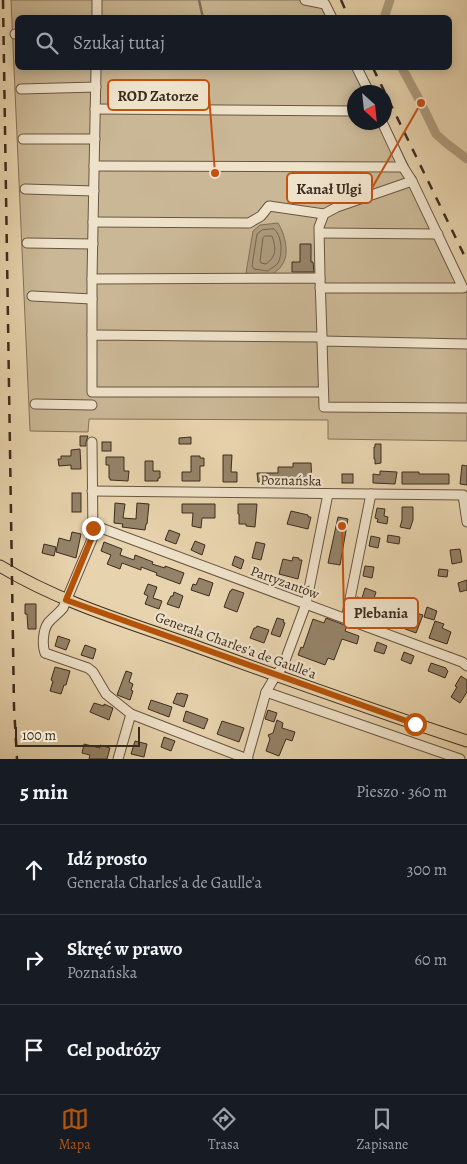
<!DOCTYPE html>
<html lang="pl">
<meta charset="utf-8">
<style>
:root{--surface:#171b24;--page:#20242c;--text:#f1f3f6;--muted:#9ea1a6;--line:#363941;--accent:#b45309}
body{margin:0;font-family:Alegreya,serif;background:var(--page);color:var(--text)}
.compass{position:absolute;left:347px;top:85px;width:45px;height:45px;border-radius:50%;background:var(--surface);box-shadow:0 2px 12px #0003;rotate:153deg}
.scale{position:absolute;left:15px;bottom:12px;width:125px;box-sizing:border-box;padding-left:5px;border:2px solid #3d2d1f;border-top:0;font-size:14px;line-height:18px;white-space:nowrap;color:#3d2d1f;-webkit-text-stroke:4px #efe2ca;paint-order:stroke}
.stop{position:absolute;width:15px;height:15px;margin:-11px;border:4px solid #b45309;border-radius:50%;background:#fff}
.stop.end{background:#b45309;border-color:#fff;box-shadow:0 1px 5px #0008}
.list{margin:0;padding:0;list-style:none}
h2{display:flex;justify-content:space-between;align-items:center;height:65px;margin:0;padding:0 20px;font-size:21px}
h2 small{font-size:16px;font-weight:400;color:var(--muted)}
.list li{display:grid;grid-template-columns:32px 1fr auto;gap:15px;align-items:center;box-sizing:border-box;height:90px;padding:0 20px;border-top:1px solid var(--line)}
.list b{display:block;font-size:19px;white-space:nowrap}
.list p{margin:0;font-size:16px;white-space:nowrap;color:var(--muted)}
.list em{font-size:16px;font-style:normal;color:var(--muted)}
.icon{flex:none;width:28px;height:28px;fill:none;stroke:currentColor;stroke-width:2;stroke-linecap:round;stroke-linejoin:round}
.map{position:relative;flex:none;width:467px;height:759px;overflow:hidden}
.search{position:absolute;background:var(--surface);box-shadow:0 2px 12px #0003;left:15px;right:15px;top:15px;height:55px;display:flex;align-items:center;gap:12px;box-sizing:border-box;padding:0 18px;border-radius:8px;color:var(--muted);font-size:19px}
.sheet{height:335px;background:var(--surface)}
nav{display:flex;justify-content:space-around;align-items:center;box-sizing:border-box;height:70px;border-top:1px solid var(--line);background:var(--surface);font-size:14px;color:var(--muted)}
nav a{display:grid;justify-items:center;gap:2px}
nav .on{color:var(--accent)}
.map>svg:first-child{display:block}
</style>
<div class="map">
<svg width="467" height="759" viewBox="0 0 467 759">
<rect width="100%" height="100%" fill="#e7d3ad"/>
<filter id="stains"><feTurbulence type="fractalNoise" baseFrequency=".004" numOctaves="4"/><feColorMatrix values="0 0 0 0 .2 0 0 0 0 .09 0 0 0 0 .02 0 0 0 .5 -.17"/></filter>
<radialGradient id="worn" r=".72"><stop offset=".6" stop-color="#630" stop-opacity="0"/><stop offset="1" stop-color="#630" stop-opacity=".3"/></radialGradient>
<path fill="#cab795" stroke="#84725a" d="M11,0h317l8,17 -318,1v50h342l12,24h-18v30h30l1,-5 82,171v153l-139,-2v-19l-239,-1 -1,13 -58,-1z"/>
<path fill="#ad9b7d" stroke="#806f57" d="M278,223c7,11 12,31 4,42 -2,4 -8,8 -12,11l-24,-3 7,-42 7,-6z"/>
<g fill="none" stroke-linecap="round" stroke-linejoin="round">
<g stroke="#75644e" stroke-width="1">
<path d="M274,229c8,6 9,25 4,34 -2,3 -7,5 -10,8l-14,-2 -2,-3 5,-32 5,-4z"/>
<path d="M265,236h7c4,12 5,20 -6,28l-5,-1 -1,-2 3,-23z"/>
</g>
<path stroke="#806f57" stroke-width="2.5" d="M199,0l4,18"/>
<g stroke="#ad9b7d" stroke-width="9">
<path d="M384,18l6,-18"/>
<path d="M402,68l19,35 15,31 10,9 21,16"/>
</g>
</g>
<g fill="#958369" stroke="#3d2d1f">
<rect x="301" y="173" width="12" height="12"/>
<path d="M300,244h11v18h2l1,10h-22v-10h8z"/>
<path d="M80,436h8l-2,6v4h-6z"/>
<path d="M191,437v7h-12v-6z"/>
<rect x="102" y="442" width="9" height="9"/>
<path d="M375,444h6v19l-6,1v-5h-1v-12h1z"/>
<path d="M80,449l1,20h-10v-4l-12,1 -1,-7h3v-3h10v-6z"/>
<path d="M223,455h9l-1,17h6v10h-14z"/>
<path d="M191,456h9v2h4v8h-4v15h-18v-9h9z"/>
<path d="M106,457h18v14h5l-1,10 -18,-1v-2h-1v-13h-3z"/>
<path d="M145,461h8v10h7v7h-2v3h-13z"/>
<path d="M293,463h18l1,20 -18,-1v-2h-21v2h-15l-1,-9h21v-6h15z"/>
<path d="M462,465l5,1v19l-7,-1z"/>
<path d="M380,471l17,1 -2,12 -22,-1v-9l7,1z"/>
<path d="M402,472h17v2h30v10h-47z"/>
<rect x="342" y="474" width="11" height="9"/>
<rect x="72" y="493" width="9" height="19"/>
<path d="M115,503l10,1 -2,14 13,1 1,-16 12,1 -2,20h-1l-1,6 -23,-3 1,-3 -9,-1z"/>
<path d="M182,504h33v14h-13l-1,10 -9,-2 1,-13h-11z"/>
<path d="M238,504h19l-2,23 -9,-1v-2h-7v-10h-1z"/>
<path d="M402,507h11v13l-3,9 -10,-2 2,-7z"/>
<path d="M377,508l8,1 -1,7 4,1 -1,7 -10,-2 1,-3 -3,-1z"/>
<path d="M291,511l17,4v2h3l-3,12 -21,-5z"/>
<path d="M338,517l10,2 -8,46 -12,-2z"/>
<path d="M169,530l11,4 -4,10 -11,-4z"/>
<path d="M72,532l9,2 -5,24 -20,-6 3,-14 11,3z"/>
<path d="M388,535l12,2 -1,7 -12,-2z"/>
<path d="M371,536l9,2 -2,10 -9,-2z"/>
<path d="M195,541l10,4 -3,10 -11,-5z"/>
<path d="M104,542l18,7 -2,6 14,5 1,-5 18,7 -1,2 13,4v-2l19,7 -4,11 -24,-9 1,-2 -16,-6v3l-19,-7 -2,6 -13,-5 4,-9 -10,-4z"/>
<path d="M256,542l9,2 -4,16 -9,-2z"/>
<path d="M44,544l12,3 -2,9 -12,-3z"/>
<path d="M460,549l2,13 -10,2 -2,-14z"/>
<path d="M235,556l9,4 -3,9 -9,-4z"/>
<path d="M293,557l6,1v2h3l-4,19 -19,-5 4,-15 9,2z"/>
<path d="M365,566l9,1 -2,11 -9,-2z"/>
<path d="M439,569l9,1 -1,7 -9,-1z"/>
<path d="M199,578l14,5 -4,13 -18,-6 2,-6 3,1z"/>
<path d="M467,580v10l-7,2 -2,-9z"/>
<path d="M148,584l9,3 -4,11 9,3 -3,8 -14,-5 3,-8 -4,-2z"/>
<path d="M365,588l11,4 -3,10 8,2 -1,4 10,4 -3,10 -33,-9 3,-16 5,1z"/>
<path d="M232,589l12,4 -7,19 -13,-5 6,-16h1z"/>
<path d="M174,592l9,4 -4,12 -12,-4 4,-8h2z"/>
<path d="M25,604h11v25h-8l-1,-15h-2z"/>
<path d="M427,607l10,4 -3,9 -10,-3z"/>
<path d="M406,610l17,5 -7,18 -16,-6z"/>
<path d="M277,618l7,2 -1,2 2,1 -5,14 -9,-3z"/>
<path d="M326,618l21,8 -2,5 14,5 -2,8 -15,-5 -8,21 -6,-2 -3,7 -27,-10 3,-8 2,1 10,-29 11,4z"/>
<path d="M435,621l9,3 -2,4 9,4 -4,12 -18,-6z"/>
<path d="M257,626l12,4 -5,13 -14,-5 4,-10h2z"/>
<path d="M58,636l12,4 -4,10 -11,-4z"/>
<path d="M377,642l10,4 -3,8 -10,-3z"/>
<path d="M85,645l11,4 -3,10 -12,-4z"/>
<path d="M404,652l10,4 -3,8 -10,-4z"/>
<path d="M431,663l15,5v1l2,2 -3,7 -17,-7z"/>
<path d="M55,667l15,4 -4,14h-2l-3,9 -11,-3 3,-10 -2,-1z"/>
<path d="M126,671l6,2 -3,9 4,2 -2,6 2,1 -3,9 -13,-5z"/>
<path d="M461,676l6,4v12l-7,11 -9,-6 6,-10 -2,-1z"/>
<path d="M177,693l3,1v-1l8,2 -4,12 -11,-4z"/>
<path d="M151,700l21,7 -3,10 -21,-8z"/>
<path d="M94,703l10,3v-2l9,4 -4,12 -19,-8z"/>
<path d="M268,710l9,3 -3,9 -9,-3z"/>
<path d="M186,711l22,8 -4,10 -21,-8z"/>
<path d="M277,720l6,3 -1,5 13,4 -3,9 -6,-2 -7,17 -13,-5 4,-12 -2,-4 5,-2z"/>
<path d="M222,721l22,7 -5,14 -22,-8z"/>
<path d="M164,737l11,4 -4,10 -10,-4z"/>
<path d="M135,741l12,3 -3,13 -13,-3z"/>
<path d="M84,744l16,4v-3l10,3 -3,11h-18l1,-4 -8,-2z"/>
</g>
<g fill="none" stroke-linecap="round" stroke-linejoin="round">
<g stroke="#685642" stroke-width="11">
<g id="minor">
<path d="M305,0l20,4 7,14"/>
<path d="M97,18v-18"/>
<path d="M15,34h3"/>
<path d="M357,68l12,24"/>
<path d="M21,89l75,-2"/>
<path d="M95,109l259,2"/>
<path d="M382,122l21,45"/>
<path d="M23,139h72"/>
<path d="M94,166l309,1 9,14"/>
<path d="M25,189l69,2"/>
<path d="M93,222l156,1 12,-7 8,-10 55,8"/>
<path d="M320,233l118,1"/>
<path d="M27,243l66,1"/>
<path d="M320,278l-1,-51 5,-13 13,-7 75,-26 51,107h-143"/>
<path d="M92,279l4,-211"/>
<path d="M32,296l60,3"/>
<path d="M92,335v-56l228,-1 2,59"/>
<path d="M322,341v-4l-230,-2v57h231"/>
<path d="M467,344l-145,-3 2,66 143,1"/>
<path d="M35,404l57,1"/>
<path d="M92,442l1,95 -30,71c-4,5 -11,10 -15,15 -5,7 -6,22 -3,30l43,15 5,4 13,22 25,20 116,45"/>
<path d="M92,491l371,4 4,27"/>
<path d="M93,528h8l361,134 5,4"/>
<path d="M346,619l25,-125"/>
<path d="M266,692l194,67"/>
<path d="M118,759l13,-45"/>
<path d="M248,759h-1l19,-67 10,-17 7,-9 23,-62 22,-110"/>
</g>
</g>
<g stroke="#3d2d1f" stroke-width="13">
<path id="major" d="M0,566c59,36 127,56 192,79 91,33 183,66 275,96"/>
</g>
<use href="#minor" stroke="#efe2ca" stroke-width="9"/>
<use href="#major" stroke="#e7d3ad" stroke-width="11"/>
<g stroke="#3d2d1f" stroke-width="2.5" stroke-dasharray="9 9" stroke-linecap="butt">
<path d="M3,0l11,707 3,52"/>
<path d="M341,0l8,18"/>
<path d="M373,68l94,193"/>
</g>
</g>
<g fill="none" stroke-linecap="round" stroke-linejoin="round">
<path stroke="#b45309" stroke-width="6" d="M93,528l-1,9 -26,63 349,124"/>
</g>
<g text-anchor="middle" stroke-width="4.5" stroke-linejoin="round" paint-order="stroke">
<g font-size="14" fill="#3d2d1f" stroke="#efe2ca">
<text transform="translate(291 480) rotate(1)" y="5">Poznańska</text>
<text transform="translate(285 582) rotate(20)" y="5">Partyzantów</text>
<text transform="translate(236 645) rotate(20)" y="5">Generała Charles'a de Gaulle'a</text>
</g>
</g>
<path fill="none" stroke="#c65010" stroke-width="2" d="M215 173L209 95M421 103L372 188M342 526L344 613"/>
<g fill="#c65010" stroke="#efe2ca" stroke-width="2">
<circle cx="215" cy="173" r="5"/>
<circle cx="421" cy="103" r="5"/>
<circle cx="342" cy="526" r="5"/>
</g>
<g fill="#efe2ca" stroke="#c65010" stroke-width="2">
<rect x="108" y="80" width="101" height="30" rx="5"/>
<rect x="287" y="173" width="85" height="30" rx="5"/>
<rect x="344" y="598" width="74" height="30" rx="5"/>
</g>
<g font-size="15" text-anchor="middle" font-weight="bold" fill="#3d2d1f">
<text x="158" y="101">ROD Zatorze</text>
<text x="329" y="194">Kanał Ulgi</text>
<text x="381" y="618">Plebania</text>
</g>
<rect width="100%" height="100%" filter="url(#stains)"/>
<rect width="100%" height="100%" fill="url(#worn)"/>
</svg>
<svg class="compass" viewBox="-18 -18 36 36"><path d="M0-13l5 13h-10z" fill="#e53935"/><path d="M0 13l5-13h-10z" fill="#9ea1a6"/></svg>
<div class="scale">100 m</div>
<div class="stop" style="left:415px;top:724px"></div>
<div class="stop end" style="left:93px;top:528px"></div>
<div class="search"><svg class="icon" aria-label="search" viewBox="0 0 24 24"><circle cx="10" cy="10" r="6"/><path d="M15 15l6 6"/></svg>Szukaj tutaj</div>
</div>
<section class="sheet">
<h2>5 min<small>Pieszo · 360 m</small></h2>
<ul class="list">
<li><svg class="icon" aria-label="ahead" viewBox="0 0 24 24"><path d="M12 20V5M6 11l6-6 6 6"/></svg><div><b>Idź prosto</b><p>Generała Charles'a de Gaulle'a</p></div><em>300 m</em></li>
<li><svg class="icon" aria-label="right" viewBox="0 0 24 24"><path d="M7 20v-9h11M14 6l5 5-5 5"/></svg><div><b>Skręć w prawo</b><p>Poznańska</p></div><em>60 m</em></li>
<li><svg class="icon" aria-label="arrive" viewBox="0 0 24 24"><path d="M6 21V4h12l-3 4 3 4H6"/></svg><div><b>Cel podróży</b></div></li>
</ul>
</section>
<nav>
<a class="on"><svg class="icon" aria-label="map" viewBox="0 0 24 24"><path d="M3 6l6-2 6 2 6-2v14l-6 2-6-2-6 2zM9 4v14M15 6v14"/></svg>Mapa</a>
<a><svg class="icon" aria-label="directions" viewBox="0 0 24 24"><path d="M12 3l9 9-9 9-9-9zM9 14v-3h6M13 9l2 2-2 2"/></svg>Trasa</a>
<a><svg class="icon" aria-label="saved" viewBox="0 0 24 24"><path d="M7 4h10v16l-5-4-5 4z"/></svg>Zapisane</a>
</nav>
